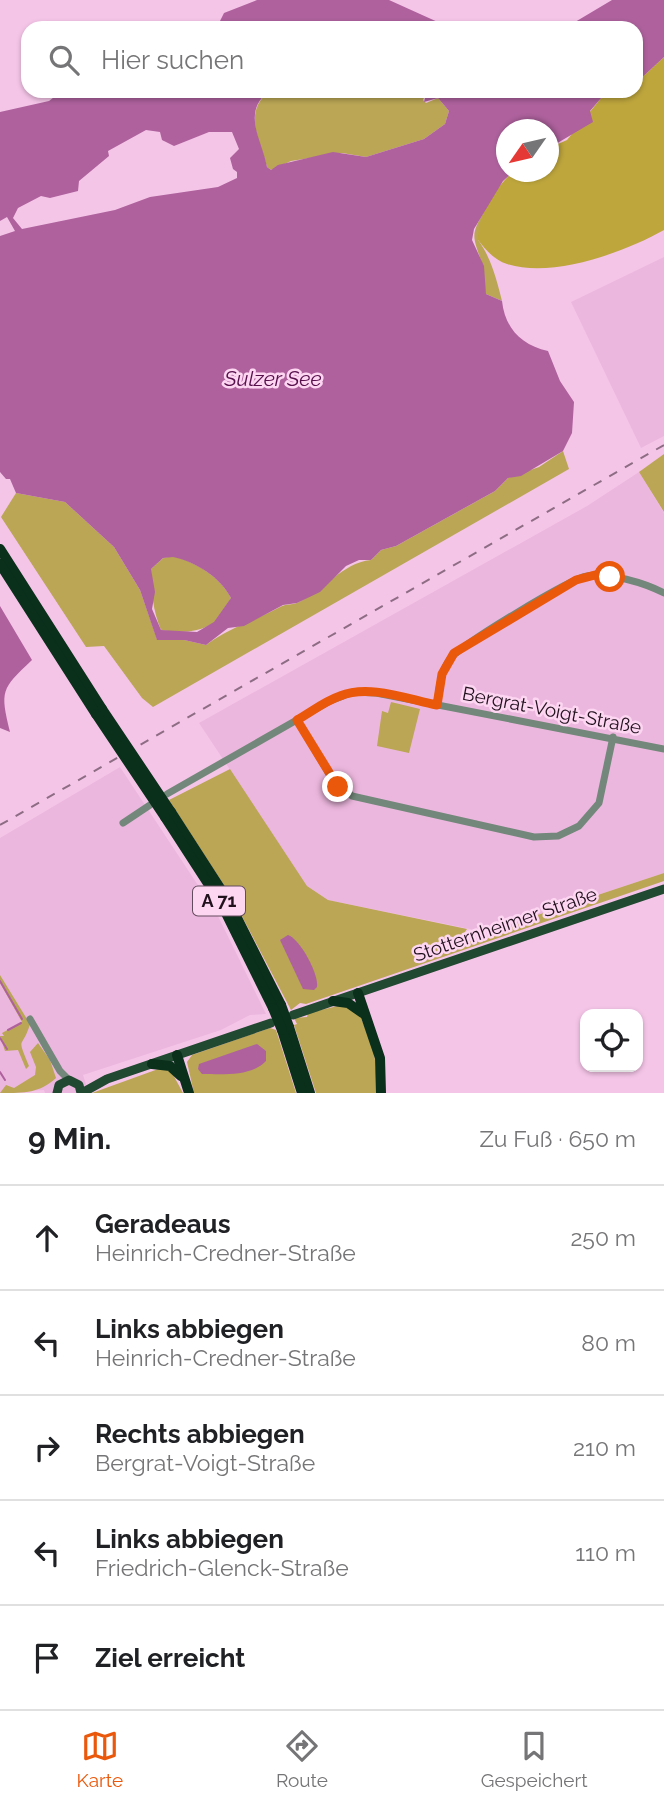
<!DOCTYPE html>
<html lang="de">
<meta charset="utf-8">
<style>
:root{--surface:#fff;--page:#f2f2f2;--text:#202124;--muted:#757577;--line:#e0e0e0;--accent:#ea580c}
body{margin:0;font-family:Raleway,sans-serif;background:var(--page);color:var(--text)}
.controls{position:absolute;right:21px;bottom:21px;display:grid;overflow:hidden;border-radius:14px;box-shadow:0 2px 5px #0004}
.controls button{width:63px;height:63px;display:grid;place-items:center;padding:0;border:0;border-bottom:2px solid var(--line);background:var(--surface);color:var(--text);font:35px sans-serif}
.compass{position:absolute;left:496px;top:119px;width:63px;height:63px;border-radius:50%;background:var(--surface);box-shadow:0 2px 5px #0004;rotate:236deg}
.stop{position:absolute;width:21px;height:21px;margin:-16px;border:5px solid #ea580c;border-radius:50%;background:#fff}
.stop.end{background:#ea580c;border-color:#fff;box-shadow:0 2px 7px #0008}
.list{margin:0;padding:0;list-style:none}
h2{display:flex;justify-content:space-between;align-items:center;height:91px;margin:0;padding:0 28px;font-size:30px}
h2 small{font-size:23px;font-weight:400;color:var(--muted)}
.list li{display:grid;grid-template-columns:46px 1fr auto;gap:21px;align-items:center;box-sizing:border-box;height:105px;padding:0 28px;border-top:2px solid var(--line)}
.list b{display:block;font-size:26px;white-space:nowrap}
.list p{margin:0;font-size:23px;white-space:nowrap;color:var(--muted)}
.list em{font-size:23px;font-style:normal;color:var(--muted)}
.icon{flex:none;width:38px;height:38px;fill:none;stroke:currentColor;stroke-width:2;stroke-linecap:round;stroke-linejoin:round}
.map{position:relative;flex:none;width:664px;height:1093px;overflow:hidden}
.search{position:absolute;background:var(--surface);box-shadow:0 2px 5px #0004;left:21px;right:21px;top:21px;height:77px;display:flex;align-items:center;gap:18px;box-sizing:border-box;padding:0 24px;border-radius:21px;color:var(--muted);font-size:26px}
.sheet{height:616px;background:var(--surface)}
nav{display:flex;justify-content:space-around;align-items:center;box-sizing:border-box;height:98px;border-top:2px solid var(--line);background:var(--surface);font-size:19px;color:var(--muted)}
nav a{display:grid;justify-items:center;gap:4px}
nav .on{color:var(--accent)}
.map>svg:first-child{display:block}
</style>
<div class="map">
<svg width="664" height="1093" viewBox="0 0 664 1093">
<rect width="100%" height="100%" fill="#f5c5e8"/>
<g fill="#ecb7de">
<path d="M664,257v179l-23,12 -70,-146z"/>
<path d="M639,472l25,41v360l-169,56 -20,1 -147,-30 -21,-14 -108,-163 388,-217z"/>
<path d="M120,767l97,147 49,100 -16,1 -29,15 -138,45 6,18h-44l-1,-3 -44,3v-255z"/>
</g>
<g fill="#baa655">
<path d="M270,91h157l-4,9 3,3 12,-5 11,13 -4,13 -21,15 -58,18 -24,-4 -51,8 -20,9 -4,-3c-7,-27 -25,-55 3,-76z"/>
<path d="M485,210l-7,30c13,17 19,41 24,61l-16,-7c-4,-11 -1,-22 -5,-33 -8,-26 -11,-25 4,-51z"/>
<path d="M563,451l6,18 -416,238 -11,-9 -38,-52 -18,1 -85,-130 15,-24 49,9 49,45 26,43 17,49 27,1 22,5c22,-17 50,-25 76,-39 4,-2 10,-1 15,-3 28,-12 44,-40 74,-43l10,-10 15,-4 99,-55 13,-13 31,-11z"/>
<path d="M664,454v58l-25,-40z"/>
<path d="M173,556c23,6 47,21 58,42 -10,33 -41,37 -70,32 -8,-19 -10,-39 -10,-61l12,-11z"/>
<path d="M391,702l29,7 -11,44 -32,-7 5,-35 6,2z"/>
<path d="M230,769l77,117 21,14 139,29 -7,10 19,3 15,-6 1,-7 169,-56v8l-358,123 -6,-1 -9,7 -58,-111 -64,-99z"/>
<path d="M0,975l30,49c-8,27 -14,10 -1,42l-3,3 -8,-19 -13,1 -5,-15h4l-2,-3 20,-11 -22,-39z"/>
<path d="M342,1005l17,8 15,37 4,43h-62l-22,-68 3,-1 -3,-6 13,-1 1,-4z"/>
<path d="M270,1028l6,2 20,63h-102l-7,-31 5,-7z"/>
<path d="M38,1043l12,17 6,18c-17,15 -30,15 -56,15l6,-8 8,3 21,-13 1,-8 -6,-15z"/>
<path d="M161,1068l9,1 13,24h-91z"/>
</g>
<path fill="#bea63d" d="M664,57v173c-39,22 -112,49 -157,34 -13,-4 -21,-14 -29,-24 0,-25 16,-51 35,-68h35l1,-24 18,-8 35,-43 16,1 8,-7h10v-8z"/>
<g fill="#ae619d" fill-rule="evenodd">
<path d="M257,0h132l62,28h-249l18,-7 4,-8z"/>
<path d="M612,0h52v57l-28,26v-55h-71z"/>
<path d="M62,91h207c-28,22 -7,48 -2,76l4,3 7,-5 55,-13 33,5 58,-18 21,-15 4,-13 -11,-13 -14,4 3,-11h199l-8,7 -16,-1 -12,14 3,11 -44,26 -1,-18h-42v42h7l-10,9 -29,48 -2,11 12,26 2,28 16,7c3,27 19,44 46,50l12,30 14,21 -2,31 -9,18 -42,25 -13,2 -13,13 -99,55 -15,4 -10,10h-12l-13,6 -26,26 -23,11 -14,2 -39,21 -16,2 -22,17 -22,-5h-27l-17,-50 -26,-43 -49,-45 -49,-9 -6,-14h-4l-6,-7v-236l15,-5 -8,-14 -7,4v-109l49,-11zM146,130l14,2 2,8 12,6 35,-14h23l7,17 -9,9 3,11 4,3v6l-19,9 -68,10 -35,13 -93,19 -9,-11 5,-10 23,-12 9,2 28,-7 1,-10 30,-25 -1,-5zM173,557c23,5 47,20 58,41l-17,24 -17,10 -36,-2 -9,-21 3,-17 -4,-23 12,-11z"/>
<path d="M0,606l32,54c-31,29 -32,31 -22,72l-10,-4z"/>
<path d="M288,935c12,4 31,39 29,52l-3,3 -11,-1 -23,-49z"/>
<path d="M257,1044l9,7v10c-15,16 -44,13 -64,13l-4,-5 1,-5z"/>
</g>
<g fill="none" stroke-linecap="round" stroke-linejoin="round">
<g stroke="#ae619d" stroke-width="2">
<path d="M0,981l22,38"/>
<path d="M8,1030l13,-7"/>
<path d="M0,1038l7,11"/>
<path d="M0,1072l5,8"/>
</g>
<g stroke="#73887a" stroke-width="7">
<path d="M437,705c2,-16 3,-33 13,-46 10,-14 119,-80 137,-83 21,-4 58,7 77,17"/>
<path d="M297,720l35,59 20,17 182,41 24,-1 21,-10 20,-23 14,-66"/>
<path d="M167,794l163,-93 23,-9 23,1 288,56"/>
<path d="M123,823l27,-18"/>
<path d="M30,1019l30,52 9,9"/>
</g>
<g stroke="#214831" stroke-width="9">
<path d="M293,1015l371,-126"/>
<path d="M57,1093l2,-8 10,-5 10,5 2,8"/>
<path d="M82,1093l25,-14 164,-56"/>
</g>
<g stroke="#0a2f1b" stroke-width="10">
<path d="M0,549l102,160"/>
<path d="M0,564l96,150"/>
<path d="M171,812l58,90 52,103"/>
<path d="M165,817l57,88 51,103"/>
<path d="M358,993l22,65 1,35"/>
<path d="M333,1001l15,2 16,11"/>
<path d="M289,1027l21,66"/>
<path d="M282,1030l20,63"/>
<path d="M177,1055l12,38"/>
<path d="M152,1064l18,2 11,10"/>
</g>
<path stroke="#8d6d84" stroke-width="2" stroke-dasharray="9 9" stroke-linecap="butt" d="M0,825l664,-380"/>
<g stroke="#0a2f1b" stroke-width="10">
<path d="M102,709l69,103"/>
<path d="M96,714l69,103"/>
<path d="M281,1005l8,22"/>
<path d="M273,1008l9,22"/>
</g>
</g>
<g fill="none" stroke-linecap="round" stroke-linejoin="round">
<path stroke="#ea580c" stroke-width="9" d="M338,787l-41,-67c14,-8 28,-19 43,-24 29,-12 67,3 97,9l5,-31 12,-21 122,-73 19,-5 15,2"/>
</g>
<g text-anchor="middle" stroke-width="5" stroke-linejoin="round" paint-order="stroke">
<rect fill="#fdd6f2" stroke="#634c5d" stroke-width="2" x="193" y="886.5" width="52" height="29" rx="5"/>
<g font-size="18" font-weight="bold" fill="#21111d">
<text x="219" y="907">A 71</text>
</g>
<g font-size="19" fill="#21111d" stroke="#fdd6f2">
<text transform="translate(552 710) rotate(11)" y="7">Bergrat-Voigt-Straße</text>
<text transform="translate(505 924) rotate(-19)" y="7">Stotternheimer Straße</text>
</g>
<g font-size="21" font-style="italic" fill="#58104c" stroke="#fdd6f2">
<text x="273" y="386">Sulzer See</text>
</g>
</g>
</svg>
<div class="controls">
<button><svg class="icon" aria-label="locate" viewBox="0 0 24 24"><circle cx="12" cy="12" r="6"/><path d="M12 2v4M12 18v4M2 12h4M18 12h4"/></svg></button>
</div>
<svg class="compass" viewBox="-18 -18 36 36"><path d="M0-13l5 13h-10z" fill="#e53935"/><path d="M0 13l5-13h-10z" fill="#757577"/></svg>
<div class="stop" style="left:610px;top:577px"></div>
<div class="stop end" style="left:338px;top:787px"></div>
<div class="search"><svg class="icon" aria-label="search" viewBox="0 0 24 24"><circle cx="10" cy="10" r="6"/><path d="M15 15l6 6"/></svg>Hier suchen</div>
</div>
<section class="sheet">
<h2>9 Min.<small>Zu Fuß · 650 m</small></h2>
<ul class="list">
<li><svg class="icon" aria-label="ahead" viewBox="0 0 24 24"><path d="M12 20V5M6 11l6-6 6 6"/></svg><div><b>Geradeaus</b><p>Heinrich-Credner-Straße</p></div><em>250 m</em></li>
<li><svg class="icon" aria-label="left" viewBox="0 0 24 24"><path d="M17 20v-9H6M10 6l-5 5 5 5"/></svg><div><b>Links abbiegen</b><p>Heinrich-Credner-Straße</p></div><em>80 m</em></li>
<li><svg class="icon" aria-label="right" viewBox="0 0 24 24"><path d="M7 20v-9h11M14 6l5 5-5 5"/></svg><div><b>Rechts abbiegen</b><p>Bergrat-Voigt-Straße</p></div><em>210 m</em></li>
<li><svg class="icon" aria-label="left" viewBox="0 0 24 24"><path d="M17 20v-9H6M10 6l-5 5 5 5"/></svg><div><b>Links abbiegen</b><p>Friedrich-Glenck-Straße</p></div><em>110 m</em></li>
<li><svg class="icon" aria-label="arrive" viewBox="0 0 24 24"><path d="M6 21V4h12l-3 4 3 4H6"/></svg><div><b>Ziel erreicht</b></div></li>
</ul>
</section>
<nav>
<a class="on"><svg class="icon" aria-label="map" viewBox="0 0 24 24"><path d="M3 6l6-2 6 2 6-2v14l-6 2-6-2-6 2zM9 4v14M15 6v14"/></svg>Karte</a>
<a><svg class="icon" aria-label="directions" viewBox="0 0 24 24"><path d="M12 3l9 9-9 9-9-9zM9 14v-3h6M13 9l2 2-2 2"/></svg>Route</a>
<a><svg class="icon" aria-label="saved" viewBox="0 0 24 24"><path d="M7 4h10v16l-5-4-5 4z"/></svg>Gespeichert</a>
</nav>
